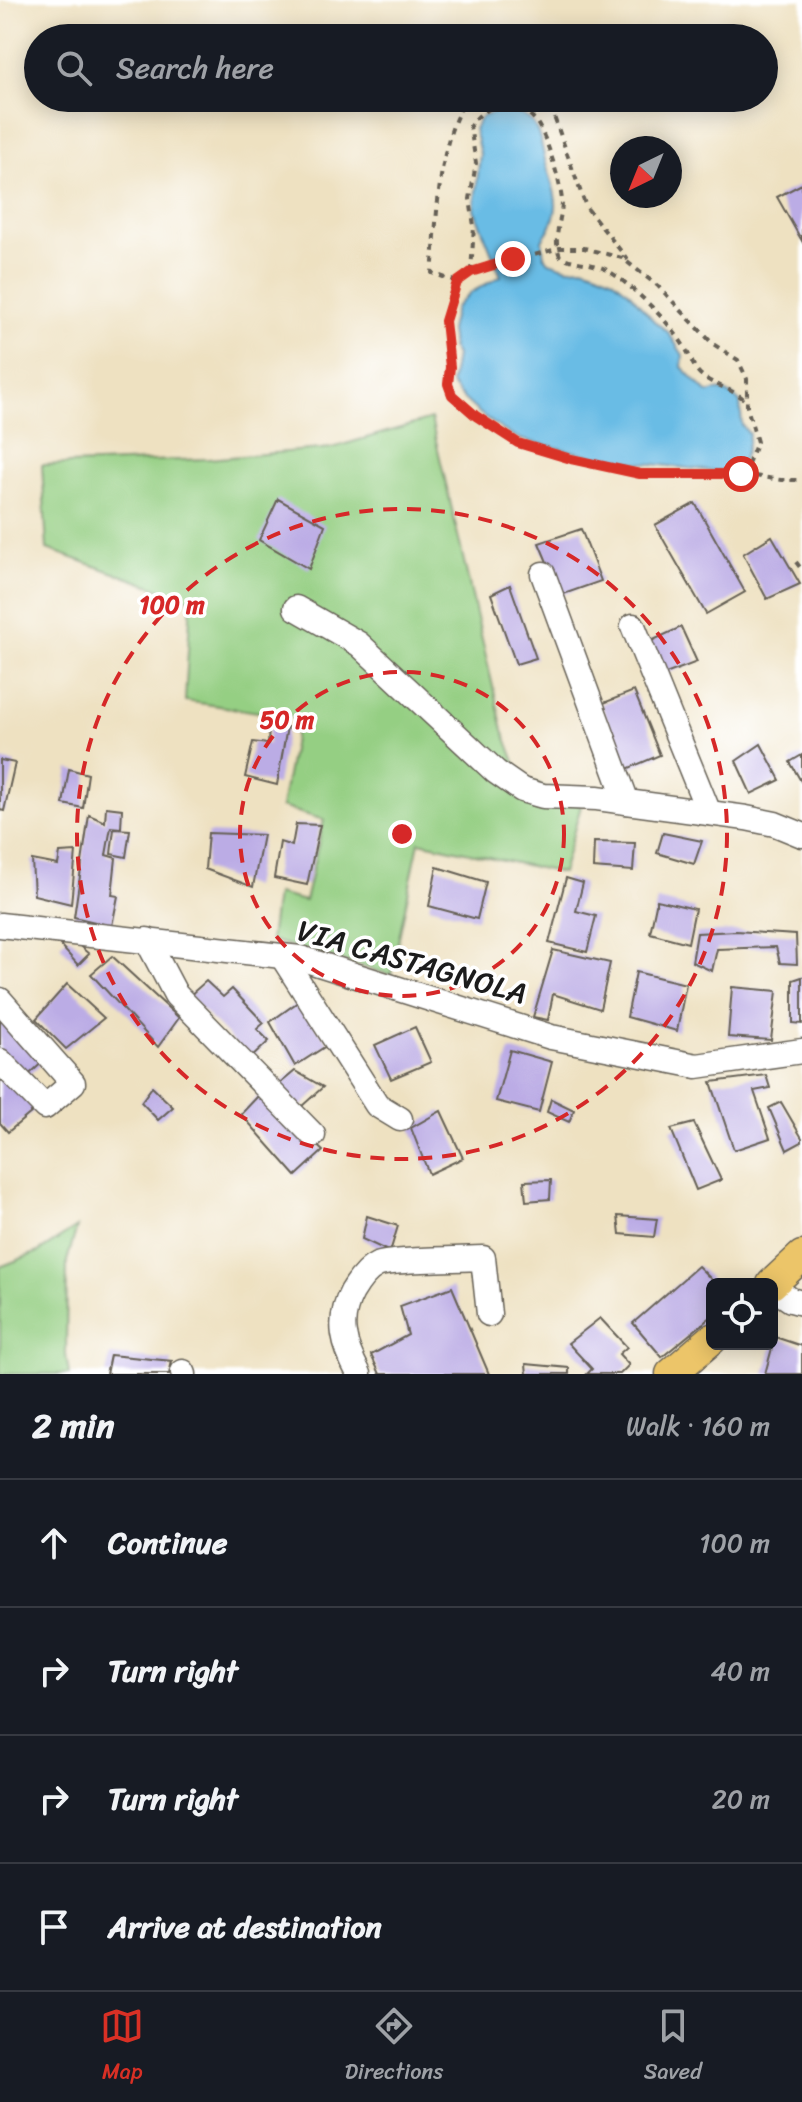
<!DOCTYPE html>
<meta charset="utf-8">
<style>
:root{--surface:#171b24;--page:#242831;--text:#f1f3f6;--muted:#9ea1a6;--line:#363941;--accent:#d93025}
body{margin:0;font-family:Sriracha,sans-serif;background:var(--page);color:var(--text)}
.controls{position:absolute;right:24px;bottom:24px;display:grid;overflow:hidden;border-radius:12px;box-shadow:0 4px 20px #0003}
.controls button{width:72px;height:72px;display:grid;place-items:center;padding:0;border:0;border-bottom:2px solid var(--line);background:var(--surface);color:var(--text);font:40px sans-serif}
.compass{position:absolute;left:610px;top:136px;width:72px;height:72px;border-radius:50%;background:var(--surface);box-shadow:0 4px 20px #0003;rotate:223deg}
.stop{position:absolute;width:24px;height:24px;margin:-18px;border:6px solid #d93025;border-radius:50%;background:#fff}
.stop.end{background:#d93025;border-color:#fff;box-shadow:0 2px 8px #0008}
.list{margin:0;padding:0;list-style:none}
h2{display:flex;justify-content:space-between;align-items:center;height:104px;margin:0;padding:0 32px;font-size:34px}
h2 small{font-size:26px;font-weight:400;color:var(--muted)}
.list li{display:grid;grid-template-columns:52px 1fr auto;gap:24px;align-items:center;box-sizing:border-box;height:128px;padding:0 32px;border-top:2px solid var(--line)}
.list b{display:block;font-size:30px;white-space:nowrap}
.list em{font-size:26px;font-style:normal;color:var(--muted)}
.icon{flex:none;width:44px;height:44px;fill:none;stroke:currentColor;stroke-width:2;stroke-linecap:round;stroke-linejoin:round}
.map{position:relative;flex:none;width:802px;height:1374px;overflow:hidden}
.search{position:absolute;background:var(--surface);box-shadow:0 4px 20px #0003;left:24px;right:24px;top:24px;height:88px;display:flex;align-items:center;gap:20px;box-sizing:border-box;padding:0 28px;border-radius:44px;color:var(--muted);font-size:30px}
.sheet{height:616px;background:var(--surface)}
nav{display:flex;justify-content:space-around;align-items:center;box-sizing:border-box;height:112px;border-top:2px solid var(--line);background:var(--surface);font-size:22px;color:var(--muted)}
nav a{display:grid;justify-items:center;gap:4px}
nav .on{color:var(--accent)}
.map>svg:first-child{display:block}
</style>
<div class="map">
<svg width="802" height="1374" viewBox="0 0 802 1374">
<rect width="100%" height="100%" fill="#fff"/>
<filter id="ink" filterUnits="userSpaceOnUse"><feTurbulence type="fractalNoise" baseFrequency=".0125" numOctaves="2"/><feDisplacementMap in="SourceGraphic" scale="16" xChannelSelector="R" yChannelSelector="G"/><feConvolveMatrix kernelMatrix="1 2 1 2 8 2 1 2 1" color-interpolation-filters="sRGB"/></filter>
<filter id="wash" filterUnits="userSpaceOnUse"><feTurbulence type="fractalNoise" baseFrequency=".006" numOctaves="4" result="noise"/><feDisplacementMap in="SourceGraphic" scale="32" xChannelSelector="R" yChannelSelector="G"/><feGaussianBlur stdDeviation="1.8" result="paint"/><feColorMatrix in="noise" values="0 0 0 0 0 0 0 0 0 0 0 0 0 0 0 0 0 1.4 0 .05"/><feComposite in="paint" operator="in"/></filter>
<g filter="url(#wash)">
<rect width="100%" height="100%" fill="#eee1c1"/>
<g fill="#95cf83" stroke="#587650" stroke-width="2">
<path d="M431,419l72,311 17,45 61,31 -19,67 -143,-31 -28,133 -121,-35 6,-46 29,7 19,-81 -43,-13 17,-89 -113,-17 6,-101 -144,-51 -5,-84 166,-6 124,-11z"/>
<path d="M77,1227l-10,34 -1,94 3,19h-69v-107l38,-15z"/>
</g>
<path fill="#69bce5" stroke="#426c80" stroke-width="2" d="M501,110c11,1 22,4 30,11 8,9 11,24 13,35 9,35 23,50 -2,84l2,16 5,6 19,6 15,-1 15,5 15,7 16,13 25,29 14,11 15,23 -1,12 26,26c15,-6 21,-1 32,9l2,23 7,9c-1,14 -5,32 -19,39l-122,-14 -85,-19c-22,-8 -58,-36 -72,-56l5,-28 -4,-8 -2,-18 5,-22 15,-15 31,-17 -27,-67 6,-55 -6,-25 7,-12z"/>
<g id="blocks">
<g fill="#bbace5">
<path d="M802,184v57l-25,-44z"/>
<path d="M278,499l47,26 -16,44 -50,-29z"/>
<path d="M695,503l50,89 -39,22 -51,-89z"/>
<path d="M581,529l20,52 -40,14 -22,-52z"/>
<path d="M772,536l28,48 -33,15 -24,-45z"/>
<path d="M510,585l26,73 -20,6 -25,-70z"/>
<path d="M681,627l16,35 -34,13 -14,-33z"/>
<path d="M634,691l26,64 -33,14 -26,-65z"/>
<path d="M269,726l18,1 -10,58 -32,-8 8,-35 15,2z"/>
<path d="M761,744l19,36 -29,14 -15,-33z"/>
<path d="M802,755v28l-12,-21z"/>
<path d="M0,760l15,3 -11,48 -4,-1z"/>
<path d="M69,769l19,5 -5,34 -20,-4z"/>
<path d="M106,807l16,2 -1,19 -10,-1 -5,28 10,3 -4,37 6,1 -6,30 -38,-9 15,-102 16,7z"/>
<path d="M296,824l24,1 -13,60 -33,-7 6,-36 12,4z"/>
<path d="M114,829l16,1 -4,27 -15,-3z"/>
<path d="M208,833l55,2 -10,52 -48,-18z"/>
<path d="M663,833l39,8 -8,23 -37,-11z"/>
<path d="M594,842l41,1 -2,28 -40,-3z"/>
<path d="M76,852l-5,52 -37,-9 -2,-35 26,5 2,-12z"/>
<path d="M437,867l49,15 -9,37 -48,-13z"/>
<path d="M566,878l17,5 -7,28 20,5 -9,36 -38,-9z"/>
<path d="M657,900l38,9 -7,34 -38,-10z"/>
<path d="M736,931l60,4 1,29 -17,-1 -4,-16 -59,2 -5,22 -20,-9 5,-29z"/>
<path d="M68,936l21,18 -11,11 -18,-20z"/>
<path d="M553,950l57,13 -10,46 -47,-15 -5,26 -15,-3z"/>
<path d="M112,956l67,62 -21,29 -67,-73z"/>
<path d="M636,972l50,12 -9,47 -50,-14z"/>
<path d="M802,977v47l-9,-1v-43z"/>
<path d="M206,981l17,16 9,-8 32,34 -7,6 12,12 -19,18 -61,-63z"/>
<path d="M67,984l37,34 -38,31 -30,-30z"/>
<path d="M732,987l45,4 -6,49 -43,-3z"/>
<path d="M298,1002l31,42 -34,22 -25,-44z"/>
<path d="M0,1009l46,50 -23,21 -23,-25z"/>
<path d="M415,1027l16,35 -40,17 -16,-34z"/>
<path d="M510,1050l42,12 -13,50 -43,-11z"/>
<path d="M295,1071l28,16 -22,20 -25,-20z"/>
<path d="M766,1075l4,13 -16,3 16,47 -36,12 -23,-68z"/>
<path d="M0,1076l38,31 -30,25 -8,-9z"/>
<path d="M152,1087l21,20 -15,13 -17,-18z"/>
<path d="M260,1094l63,57 -27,25 -55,-62z"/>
<path d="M551,1099l23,11 -5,12 -22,-10z"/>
<path d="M781,1102l21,36v4l-15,8 -18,-42z"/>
<path d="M441,1111l22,47 -34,16 -18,-46z"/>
<path d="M694,1123l27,57 -25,10 -25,-61z"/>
<path d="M551,1180l-1,19 -24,2 -2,-20z"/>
<path d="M367,1216l31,10 -8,26 -28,-13z"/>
<path d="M618,1216l39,3 -3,18 -34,-3z"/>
<path d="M698,1266l18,18h-4v32l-50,41 -29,-34z"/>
<path d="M452,1287l37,87h-109l-9,-19 37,-20 -8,-29z"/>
<path d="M600,1318l27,29 -8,7 10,11 -9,9h-33l5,-5 -24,-26z"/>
<path d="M775,1337l27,9v28h-37z"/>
<path d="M110,1355l62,6 -3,13h-63z"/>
<path d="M526,1364l43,4v6h-42z"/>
</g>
</g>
</g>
<g filter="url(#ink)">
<use href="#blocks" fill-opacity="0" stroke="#666156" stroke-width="2"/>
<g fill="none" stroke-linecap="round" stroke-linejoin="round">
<g stroke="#666156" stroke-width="27">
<g id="minor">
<path d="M543,574l84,228"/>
<path d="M296,608l63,36 137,128 26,18 21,6 54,2 149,20 29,6 27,11"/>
<path d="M633,626l76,187"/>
<path d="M0,925l300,33 251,79 146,29 105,-15"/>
<path d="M147,940l29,55 137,140"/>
<path d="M282,956l95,149 23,14"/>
<path d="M0,1000l73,83 -28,24 -45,-46"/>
<path d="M772,1287l19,13 11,3"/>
<path d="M183,1372l1,2"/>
<path d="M359,1374c-15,-28 -23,-52 -7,-82 6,-10 14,-22 25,-27 13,-6 87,-6 106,-7l6,56"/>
</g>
</g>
<g stroke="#666156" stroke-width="33">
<g id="major">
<path d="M772,1284l30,-28"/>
<path d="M671,1374l41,-35"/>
</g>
</g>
<g stroke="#666156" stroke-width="4" stroke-dasharray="6 6" stroke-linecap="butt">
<path d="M542,98l10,13 34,96 42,53"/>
<path d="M471,272l3,-46 -4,-27 6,-36 -6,-37c7,-10 17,-19 30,-20 11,0 27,4 34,13 12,13 27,65 28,82 0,19 -10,37 -2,55 15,8 33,6 47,14 25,15 63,52 78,78 6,9 7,18 15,26 14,13 32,13 47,28"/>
<path d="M457,282l-25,-9c5,-48 5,-137 36,-175"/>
<path d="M741,474l6,-7 10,-25 -10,-35v-28l-9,-19 -25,-16 -55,-58 -36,-28 -38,-10h-24l-89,24 -14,10 -12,39 5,46 -2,17 4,11 24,21 42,27 53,16 69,15h101l40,6h21"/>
<path d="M796,562l6,8"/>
</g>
<use href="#minor" stroke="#fff" stroke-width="24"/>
<use href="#major" stroke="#ecc569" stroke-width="30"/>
</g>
</g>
<g fill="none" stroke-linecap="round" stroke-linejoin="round" filter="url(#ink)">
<path stroke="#d93025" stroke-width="10" d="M513,259l-42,13 -14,10 -12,39 5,46 -2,17 4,11 24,21 42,27 53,16 69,15h101"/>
</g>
<g fill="none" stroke="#d62828" stroke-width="4" stroke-dasharray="14 10">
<circle cx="402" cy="834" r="162"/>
<circle cx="402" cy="834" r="325"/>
</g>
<g text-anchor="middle" stroke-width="7" stroke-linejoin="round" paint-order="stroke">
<g font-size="30" fill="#1c1c1c" stroke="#fff">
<text transform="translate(412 962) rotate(16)" y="10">VIA CASTAGNOLA</text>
</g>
</g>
<circle cx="402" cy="834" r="12" fill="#d62828" stroke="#fff" stroke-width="4"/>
<g font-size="24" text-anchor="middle" font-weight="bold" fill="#d62828" stroke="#fff" stroke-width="7" stroke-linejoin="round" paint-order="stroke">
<text x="172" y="613">100 m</text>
<text x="287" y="728">50 m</text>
</g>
</svg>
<div class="controls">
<button><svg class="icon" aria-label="locate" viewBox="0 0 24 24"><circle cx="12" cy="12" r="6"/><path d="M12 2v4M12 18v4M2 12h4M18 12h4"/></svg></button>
</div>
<svg class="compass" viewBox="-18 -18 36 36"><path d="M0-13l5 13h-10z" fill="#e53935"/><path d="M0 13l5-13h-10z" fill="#9ea1a6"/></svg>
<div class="stop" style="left:741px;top:474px"></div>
<div class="stop end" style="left:513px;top:259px"></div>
<div class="search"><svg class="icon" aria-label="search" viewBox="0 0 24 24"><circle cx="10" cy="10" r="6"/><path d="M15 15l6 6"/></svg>Search here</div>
</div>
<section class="sheet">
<h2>2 min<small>Walk · 160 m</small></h2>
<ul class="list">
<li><svg class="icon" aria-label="ahead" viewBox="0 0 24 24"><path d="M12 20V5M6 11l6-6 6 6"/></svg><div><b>Continue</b></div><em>100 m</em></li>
<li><svg class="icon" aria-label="right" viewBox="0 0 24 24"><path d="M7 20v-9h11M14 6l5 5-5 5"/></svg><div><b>Turn right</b></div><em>40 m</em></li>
<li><svg class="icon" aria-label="right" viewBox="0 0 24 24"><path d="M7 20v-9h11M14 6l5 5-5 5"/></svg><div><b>Turn right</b></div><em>20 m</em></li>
<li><svg class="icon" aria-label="arrive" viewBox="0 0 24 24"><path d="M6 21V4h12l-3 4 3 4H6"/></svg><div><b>Arrive at destination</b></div></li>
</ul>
</section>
<nav>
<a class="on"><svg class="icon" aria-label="map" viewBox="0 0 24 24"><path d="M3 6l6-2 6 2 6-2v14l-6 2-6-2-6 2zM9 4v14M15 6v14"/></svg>Map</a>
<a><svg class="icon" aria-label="directions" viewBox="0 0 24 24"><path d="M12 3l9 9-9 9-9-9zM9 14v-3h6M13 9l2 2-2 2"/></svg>Directions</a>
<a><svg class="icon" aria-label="saved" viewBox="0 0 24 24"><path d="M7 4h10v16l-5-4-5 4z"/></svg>Saved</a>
</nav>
